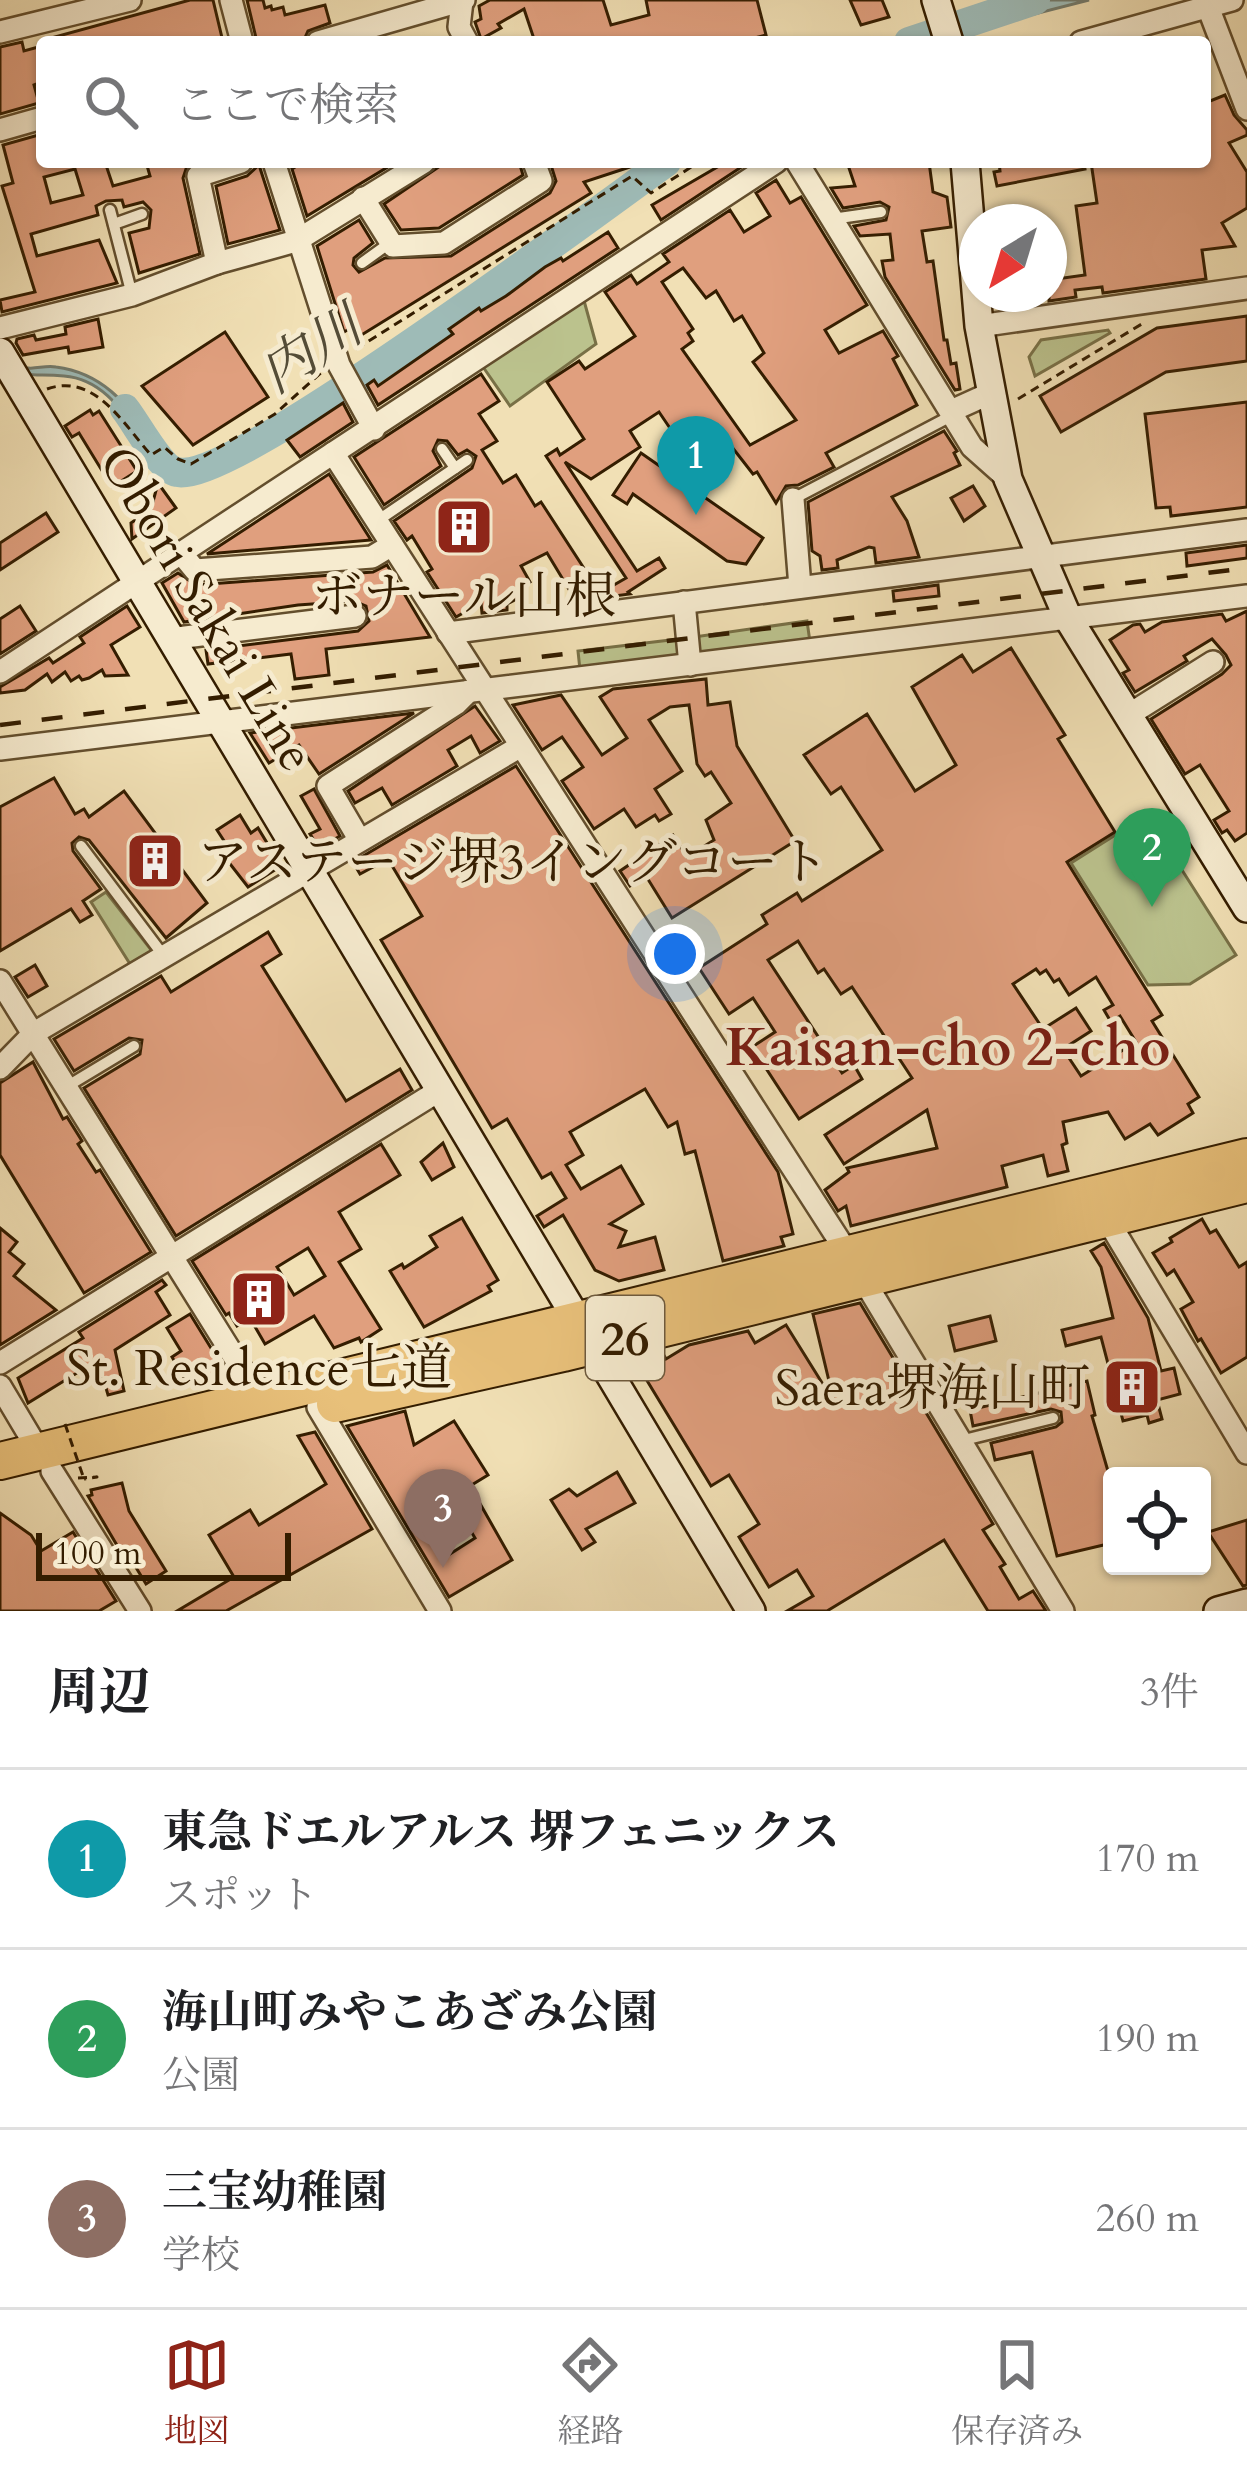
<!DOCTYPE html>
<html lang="ja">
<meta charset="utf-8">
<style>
:root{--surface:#fff;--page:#f6f6f6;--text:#202124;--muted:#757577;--line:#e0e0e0;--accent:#8f2418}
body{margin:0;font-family:Cardo,"Noto Serif JP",serif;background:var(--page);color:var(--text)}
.controls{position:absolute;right:36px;bottom:36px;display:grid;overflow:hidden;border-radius:12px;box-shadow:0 3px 9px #0004}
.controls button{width:108px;height:108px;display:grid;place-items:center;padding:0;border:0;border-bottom:3px solid var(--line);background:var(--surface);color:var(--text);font:60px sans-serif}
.compass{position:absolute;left:959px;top:204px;width:108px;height:108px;border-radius:50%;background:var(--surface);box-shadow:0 3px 9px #0004;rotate:218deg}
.scale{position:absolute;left:36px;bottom:30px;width:255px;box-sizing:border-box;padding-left:12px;border:6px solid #341d00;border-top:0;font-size:33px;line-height:42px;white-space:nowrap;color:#341d00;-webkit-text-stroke:9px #f6ebcf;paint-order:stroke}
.you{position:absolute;left:675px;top:954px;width:42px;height:42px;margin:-30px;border:9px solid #fff;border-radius:50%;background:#1a73e8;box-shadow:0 0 0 18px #1a73e833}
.badge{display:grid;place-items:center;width:78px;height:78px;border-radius:50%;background:var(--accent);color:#fff;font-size:39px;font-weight:700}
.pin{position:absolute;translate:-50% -99px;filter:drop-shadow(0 3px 6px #0008)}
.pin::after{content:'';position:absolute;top:63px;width:42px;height:36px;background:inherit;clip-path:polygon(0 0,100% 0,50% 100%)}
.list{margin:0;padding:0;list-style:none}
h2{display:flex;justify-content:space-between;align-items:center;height:156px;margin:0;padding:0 48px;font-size:51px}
h2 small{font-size:39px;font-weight:400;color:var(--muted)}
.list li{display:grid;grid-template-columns:78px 1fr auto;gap:36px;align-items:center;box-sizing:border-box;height:180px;padding:0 48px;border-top:3px solid var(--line)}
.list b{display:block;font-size:45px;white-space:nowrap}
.list p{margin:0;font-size:39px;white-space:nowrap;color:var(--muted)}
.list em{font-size:39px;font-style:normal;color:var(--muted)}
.icon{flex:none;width:66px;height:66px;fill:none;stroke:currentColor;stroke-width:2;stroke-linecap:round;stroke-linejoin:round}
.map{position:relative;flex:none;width:1247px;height:1611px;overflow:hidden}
.search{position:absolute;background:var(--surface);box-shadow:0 3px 9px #0004;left:36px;right:36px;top:36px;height:132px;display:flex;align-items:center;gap:30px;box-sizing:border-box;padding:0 42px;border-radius:12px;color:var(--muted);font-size:45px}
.sheet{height:696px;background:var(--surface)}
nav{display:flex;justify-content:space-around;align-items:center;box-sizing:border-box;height:168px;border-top:3px solid var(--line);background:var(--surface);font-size:33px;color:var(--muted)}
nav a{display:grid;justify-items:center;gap:6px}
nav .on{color:var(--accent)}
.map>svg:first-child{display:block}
</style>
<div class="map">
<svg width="1247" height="1611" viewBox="0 0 1247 1611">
<rect width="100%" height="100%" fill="#f1e0b5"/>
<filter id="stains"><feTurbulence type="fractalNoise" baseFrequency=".00167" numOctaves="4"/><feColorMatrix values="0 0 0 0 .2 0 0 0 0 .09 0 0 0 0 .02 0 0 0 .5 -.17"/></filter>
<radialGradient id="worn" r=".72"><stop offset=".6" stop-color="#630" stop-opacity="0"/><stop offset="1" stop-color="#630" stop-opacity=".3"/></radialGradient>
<g fill="#bbc28d" stroke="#787046" stroke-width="3">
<path d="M583,297l13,47 -86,62 -29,-42z"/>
<path d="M1108,330l2,3 -75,43 -6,-19 12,-17z"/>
<path d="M807,621l3,21 -108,13 -7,-5 -1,-13z"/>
<path d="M679,639l1,13 -5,6 -95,12 -2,-19z"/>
<path d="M1147,815l89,140 -46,29 -42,1 -77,-122z"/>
<path d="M106,892l46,59 -22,13 -39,-62z"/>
</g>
<g fill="#9ebbb7" stroke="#747c6e" stroke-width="3">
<path d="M997,0h92l-156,40 -10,-1 -4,-6z"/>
<path d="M0,362c9,2 19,6 28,6 9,1 18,-3 28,-1 46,6 69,35 95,71l-7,3c-21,-29 -41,-62 -80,-65 -33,-3 -33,4 -64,-14z"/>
</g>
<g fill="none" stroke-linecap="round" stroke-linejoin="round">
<g stroke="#9ebbb7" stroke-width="30">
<path d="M909,42l126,-42"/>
<path d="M125,409c12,15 35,60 52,63 55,13 423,-263 489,-310"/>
</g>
</g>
<g fill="#e09f7e" stroke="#341d00" stroke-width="3" fill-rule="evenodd">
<path d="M190,0h23l10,42h-171l-1,-4z"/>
<path d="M247,0h16l2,8 6,-2 1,4 11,-3 2,8 40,-10 5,18 -22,8 -5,11h-46z"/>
<path d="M490,0h113l8,25 38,-10 -3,-15h111l9,35 -27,7h-204l-11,-33 -26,15 3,4 -20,11 -6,-17 6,-3 -2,-13z"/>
<path d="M850,0h32l7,17 -28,8z"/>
<path d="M22,42l2,9 18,-5v36l-8,3 5,18 -39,11v-67z"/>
<path d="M1225,95l9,20 13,15v5l-18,8 18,29v36l-25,15 13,23 -33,4 4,29 -103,14 -1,-6 -27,3 1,7 -27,4v-21l36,-5 -9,-69 21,-3 -6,-41h114v-59z"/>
<path d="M42,134v28h63l8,24 37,-10 -4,-14h47l-6,4 -4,12 17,76 -61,19 -10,-40 20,-5 2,-18 -8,-8 -19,5 -2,-7 -16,1 -10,5 2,9 -67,19 6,22 62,-16 18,43 -115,29 -2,-12 35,-8 -33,-106 11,-3 -10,-38zM75,169l8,26 -32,8 -7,-26z"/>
<path d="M303,162h87l1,3 -84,51 -15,-47z"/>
<path d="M446,162h73l4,13 -84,53 -38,2 -17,-26z"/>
<path d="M550,162l86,3 -52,17 7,11 -26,16 -210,130 -6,-10 -5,3 -27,-86 42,-26 14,23 -19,15 -1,7 6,7 26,-14 66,-2 99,-63 6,-12z"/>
<path d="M726,162h23l-88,58 -9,-15z"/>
<path d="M847,162h82l4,30 14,5 4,30 -29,4 5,31 6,-1 11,79h3l4,24 5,-1 4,26 -5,1 -70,-113 -3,-16 11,-1 -3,-26 -30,2 -6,-10 32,-6 3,-13 -9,-5 -37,6 -12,-20 24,-2z"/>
<path d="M999,162h85l1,7 -88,17 -3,-14 6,-1z"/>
<path d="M259,165l21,65 -52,14 -12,-58 31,-10z"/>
<path d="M776,180l14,23 11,-6 66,108 -42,25 14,23 44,-22 15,25 -5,3 24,46 -91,48 8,14 -36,18 -12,1 -10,17 -19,-31 -4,2 -21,-27 -18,13 -18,-28 -16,11 -21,-31 -29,19 10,16 -49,32 -26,-17 72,109 22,-13 6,10 -37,24 2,2 -54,7 -29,-48 -26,13 9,16 -8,5 4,7 -19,10v6l-25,3 -1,-10 -25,14 -29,-45 5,-3 -20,-33 -5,4 -13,-19 78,-53 4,-12 -9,-6 -9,5 -11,-14 -9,-1 -5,11 8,15 -57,39 -30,-48 127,-83 18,27 -20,13 18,27 -15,9 21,33 13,-8 19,31 6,-4 59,91 26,-15 -80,-122 11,-7 3,6 24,-16 -37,-57 32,-21 6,8 50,-33 -30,-44 26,-17 6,9 32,-22 -6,-8 67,-44 14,22 26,-16 -14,-23zM683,268l23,30 10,-7 18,30 8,-5 22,37 -11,9 43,58 -46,25 -68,-96 11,-8 -5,-8 5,-4 -31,-47z"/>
<path d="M608,232l10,16 -240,157 -11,-20 7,-5 4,6 75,-52 -4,-5 30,-21 2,3 25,-15 39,-29 16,-9 2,3z"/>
<path d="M1247,316v45l-81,11 -105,60 -21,-36 117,-68z"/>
<path d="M98,319l5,28 -34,6 -1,-6 -45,8 -7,-12 1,-4 17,-4 2,5 30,-6 -1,-7z"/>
<path d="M225,332l43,65 -75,48 -51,-59z"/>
<path d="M1247,402v105l-76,9 -1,-9 -14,1 -11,-94z"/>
<path d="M343,403l10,19 -53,35 -13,-17z"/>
<path d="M90,410l3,5 6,-4 38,60 -25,16 -33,-54 -7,4 -7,-11z"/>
<path d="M944,431l13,20 -3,2 6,12 -68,32 15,24 12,36 -43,6 -2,-15 -5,-1 -32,13 1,8 -16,2 -2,-14 -8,-5 -4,-49z"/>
<path d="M641,453l122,85 -17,26 -19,-3 -94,-67 -6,10 -14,-9z"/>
<path d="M329,474l42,66 -164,14 78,-51z"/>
<path d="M158,483l18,25 -44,31 -1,-16 20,-14z"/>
<path d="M973,486l12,20 -21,15 -13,-23z"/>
<path d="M46,513l12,19 -58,38v-27z"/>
<path d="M1247,545v13l-60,8 -1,-13z"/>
<path d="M387,565l43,72 -104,12 3,26 -34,4 -4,-25 -83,10 -2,-14 152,-19 11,-10 -3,-15 -12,-5 -56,4 -114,17 -22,-39 16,-10 18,12 177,-13z"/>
<path d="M938,585l1,11 -45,5 -1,-10z"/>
<path d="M20,606l16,25 -36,23v-35z"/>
<path d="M127,606l13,21 -29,18 17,30 -23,1 -3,-6 -13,8 -7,2 -3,-4 -8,5 -6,-9 -13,10 -5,-8 -22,16 -25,3v-6l49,-29 4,5 31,-20 -4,-6z"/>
<path d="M1247,611v222l-12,8 -8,-11 -5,3 -8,-13 15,-9 -29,-46 -15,9 -34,-55 71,-45 9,-9 -5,-10 -14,-16 -28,17 3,5 -52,31 -12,-19 6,-3 -19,-30 23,-15 7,-1 5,8 17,-10 60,-8 4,7z"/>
<path d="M1011,648l54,87 -7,4 57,93 -48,30 95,153 -10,6 47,76 -11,7 5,9 -35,22 -8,-11 -25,15 -17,-27 -45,10 4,21 -5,2 6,26 -20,5 -5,-21 -41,11 5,21 -156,39 -5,-20 -8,5 -13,-21 24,-18 -2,-4 90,-20 -10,-38 -83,54 -19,-29 87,-57 -60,-91 -11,7 -17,-25 -6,4 -20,-32 -30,19 74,113 12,-8 8,14 -63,40 -47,-72 23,-15 -22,-34 -24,16 -30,-46 68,-44 -5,-9 35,-22 5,8 80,-51 -41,-63 -10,7 -27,-39 63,-41 48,77 41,-26 -44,-78 50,-32 11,17zM1036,969l4,5 6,-4 8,12 5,-3 10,16 27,-18 17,28 -9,5 7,12 9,-6 16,26 -55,34 -18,-27 28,-18 -15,-23 -33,21 -30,-45z"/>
<path d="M706,679l2,26 22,-3 7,44 58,95 -123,77 -26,-42 -16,10 -10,-15 53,-36 14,22 27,-17 -8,-20 25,-17 -20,-31 -6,4 -8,-12 -8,-59 -19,2 -21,13 33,51 -27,18 16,25 -12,7 -4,-6 -19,12 -12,-18 -30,20 -32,-48 21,-14 -21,-30 -20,13 -29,-45 48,-10 41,60 25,-17 -27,-41 13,-8z"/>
<path d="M475,706l25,35 -20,12 -9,-17 -23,14 9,16 -65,39 -10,-17 -27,15 -7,-12z"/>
<path d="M414,713l-95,61 -20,-29 -30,18 -19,-30z"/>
<path d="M516,766l262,406 15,62 -12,3 3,9 -61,15 -28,-110 -10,3 -8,-32 -9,5 -23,-38 -75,43 13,23 -17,10 15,24 40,-23 22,38 -33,20 16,7 -7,16 36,-10 9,33 -45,11 -24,-11 -32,-55 -19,12 -7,-11 29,-18 -15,-25 -9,5 -35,-59 -15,9 -111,-188 41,-24 -34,-57 -28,15 -7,-12z"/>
<path d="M54,778l21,36 9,-5 5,8 35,-26 83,112 -41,35 -77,-98 -10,-3 -7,6 1,8 28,38 -18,12 9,14 -12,7 -9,-13 -71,42v-144z"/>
<path d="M314,789l26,47 -21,12 -9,-14 10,-5 -19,-33z"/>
<path d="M240,815l11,18 7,-5 23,38 -33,21 -28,-36 8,-4 -11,-17z"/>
<path d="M268,932l13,22 -19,12 84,135 54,-32 12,21 -236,146 -92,-148 56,-34 2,-14 -13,-2 -55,33 -20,-32 107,-63 10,16z"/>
<path d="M35,965l12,21 -19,11 -13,-20z"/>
<path d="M33,1062l30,57 4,-2 15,24 -4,3 18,28 4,-2 51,82 -67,41 -84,-138v-72z"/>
<path d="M443,1143l11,24 -22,13 -11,-18z"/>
<path d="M381,1144l19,31 -61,37 22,37 -22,13 42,67 -20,13 -2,-4 -25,10 -20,-32 -49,28 -15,-26 -13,8 -8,-13 -3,2 -34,-54zM308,1248l17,28 -31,19 -17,-28z"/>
<path d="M462,1218l36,62 -10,6 3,5 -67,36 -34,-56 12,-7 2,4 33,-21 -7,-11z"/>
<path d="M1202,1219l8,14 6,-3 23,37 8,-5v95l-26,16 -20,-34 -3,2 -17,-32 12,-7 -19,-32 -7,5 -14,-22 19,-11 -2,-4z"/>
<path d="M0,1228l17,14 -8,10 15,12 -10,12 42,34 -56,35z"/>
<path d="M1104,1243l44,75 13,53 13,-3 6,26 -23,6 5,19 -13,4 -2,-8 -24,6 -22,-84 -35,9 -4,-16 51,-12 -12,-51 -10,-16z"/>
<path d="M162,1280l4,5 -10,7 14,23 -55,35 9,41 -16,4 -10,-35 -70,43 -10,-25 65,-40 -4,-6z"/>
<path d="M860,1303l133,221 -10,6 22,34 -5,3 19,32 14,-8 13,20h-58l-44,-71 -117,71h-40l26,-15 -16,-26 -28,17 -30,-50 20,-13 -30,-49 -18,11 -68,-112 11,-7 -6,-9 8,-5 6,-1 4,7 23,-14 59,-14 7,12 31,-18 48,77 -21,-88z"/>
<path d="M190,1314l37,60 -8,5 -19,4 -2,-4 -10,6 -16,-28 9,-6 -14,-23z"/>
<path d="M990,1316l6,25 -41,10 -6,-25z"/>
<path d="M1087,1381l8,34 -3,1 20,69v58l-55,13 -25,-104 -37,8 -4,-17 65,-16 6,-5 -1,-10 -10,-3 -78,17 -3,-16z"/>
<path d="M405,1411l9,34 40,-24 34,54 -18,11 42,74 -63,37 -102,-171zM451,1498l24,40 -25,16 -28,-39z"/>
<path d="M315,1432l57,97 -146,82h-49l57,-34 -25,-42 41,-25 9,15 67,-41 -28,-48z"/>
<path d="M617,1472l18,31 -49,26 9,13 -13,8 -31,-50 18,-11 8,7z"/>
<path d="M122,1483l7,28 37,60 -20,13 -14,-23 -4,3 -40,-68 4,-1 -1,-5z"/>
<path d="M0,1513l31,22 10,16 32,-19 43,69 -17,10h-99z"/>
<path d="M1247,1520v65l-4,1 -35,-54z"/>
</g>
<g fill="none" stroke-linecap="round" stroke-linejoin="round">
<g stroke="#634e2d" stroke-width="15">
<g id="lane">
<path d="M110,210l22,85"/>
<path d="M832,219l49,-7"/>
<path d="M114,224l28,-10"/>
<path d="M362,263l29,-21"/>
<path d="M442,449l13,19"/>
<path d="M793,499l160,-84"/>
<path d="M377,521l90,-61"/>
<path d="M81,846l82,109"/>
<path d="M66,1087l68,-41"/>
<path d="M960,1441l93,-23"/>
</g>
</g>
<g stroke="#634e2d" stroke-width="26">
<g id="street">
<path d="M231,0l11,42"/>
<path d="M462,1l-3,26 8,15"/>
<path d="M1208,7l39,102"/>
<path d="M0,32l130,-32"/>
<path d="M318,42l146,-42"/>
<path d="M1081,42l151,-42"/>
<path d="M0,130l42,-12"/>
<path d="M274,162l65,203 35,64"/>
<path d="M797,162l175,285 36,32"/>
<path d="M363,198l30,48 51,-3 97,-62 -7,-19"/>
<path d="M217,263l-19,-87 43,-14"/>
<path d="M979,326l268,-38"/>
<path d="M0,328l132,-33 85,-32 79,-22 128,-79"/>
<path d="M951,411l42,-19"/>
<path d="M333,453l515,801 215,357"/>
<path d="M793,499l7,88"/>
<path d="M181,553l14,17 177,-13 20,-12"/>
<path d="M684,602l6,63"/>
<path d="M448,633l799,-103"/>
<path d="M169,639l186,-23"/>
<path d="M0,672l776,-510"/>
<path d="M1127,716l86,-54"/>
<path d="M0,749l1247,-153"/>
<path d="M359,839l-31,-53 128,-82 13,-13"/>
<path d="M0,981l261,419"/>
<path d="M0,1068l34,-35 487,-287"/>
<path d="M1107,1219l140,234"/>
<path d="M0,1363l440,-273"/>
<path d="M0,1386l40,67"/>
<path d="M318,1407l122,204"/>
<path d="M52,1471l88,140"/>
</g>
</g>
<g stroke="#341d00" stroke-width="32">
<g id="secondary">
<path d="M936,0l13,42"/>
<path d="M965,162l14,164 29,153 60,139 179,290"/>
<path d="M0,352l751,1259"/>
<path d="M1218,1611l29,-8"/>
</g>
</g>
<g stroke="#341d00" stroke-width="40">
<g id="highway">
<path d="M335,1404l228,-51 684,-169"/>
<path d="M0,1461l1247,-304"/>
</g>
</g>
<g stroke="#341d00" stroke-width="3" stroke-dasharray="9 6" stroke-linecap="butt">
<path d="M356,349l276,-173 19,17 48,-31"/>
<path d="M47,389c48,-17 77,36 104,66l13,-8 14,12 13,5 84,-50 48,-43"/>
<path d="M1018,399l127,-77"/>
<path d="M78,1478l19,-1 -13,2"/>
</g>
<use href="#lane" stroke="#f6ebcf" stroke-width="10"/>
<use href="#street" stroke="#f6ebcf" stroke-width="21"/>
<use href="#secondary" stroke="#f6ebcf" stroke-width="27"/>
<use href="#highway" stroke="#e8c07a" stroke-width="36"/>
<path stroke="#341d00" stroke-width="4.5" stroke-dasharray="21 21" stroke-linecap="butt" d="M0,725l1247,-157"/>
<path stroke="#341d00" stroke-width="3" stroke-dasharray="9 6" stroke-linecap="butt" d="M65,1424l19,55"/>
</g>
<defs>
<g id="building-square" transform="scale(3)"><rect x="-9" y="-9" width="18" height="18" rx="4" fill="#8f2418" stroke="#f6ebcf"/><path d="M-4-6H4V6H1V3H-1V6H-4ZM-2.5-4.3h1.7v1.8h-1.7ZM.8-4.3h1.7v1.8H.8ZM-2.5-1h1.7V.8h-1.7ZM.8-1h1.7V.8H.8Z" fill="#fff"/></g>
</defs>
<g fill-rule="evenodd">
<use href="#building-square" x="464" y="527"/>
<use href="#building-square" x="155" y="861"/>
<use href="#building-square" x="259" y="1299"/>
<use href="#building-square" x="1132" y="1387"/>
</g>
<g text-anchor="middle" stroke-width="10" stroke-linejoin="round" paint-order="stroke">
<rect fill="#f6ebcf" stroke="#6e5b3e" stroke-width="3" x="586" y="1296" width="78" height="84" rx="9"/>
<g font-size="48" font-weight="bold" fill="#341d00">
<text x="625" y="1355">26</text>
</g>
<g font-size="51" fill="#341d00" stroke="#f6ebcf">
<text x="464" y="613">ボナール山根</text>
<text x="197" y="879" text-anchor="start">アステージ堺3イングコート</text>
<text x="259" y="1385">St. Residence七道</text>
<text x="1090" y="1405" text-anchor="end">Saera堺海山町</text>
</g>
<g font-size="51" fill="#341d00" stroke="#f6ebcf">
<text transform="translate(208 608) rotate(59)" y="18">Obori Sakai Line</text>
</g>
<g font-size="54" font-style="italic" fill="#544c37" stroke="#f6ebcf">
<text transform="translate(310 349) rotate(-33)" y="19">内川</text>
</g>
<g font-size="54" font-weight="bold" fill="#7a1f14" stroke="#f6ebcf">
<text x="948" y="1065">Kaisan-cho 2-cho</text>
</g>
</g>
<rect width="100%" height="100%" filter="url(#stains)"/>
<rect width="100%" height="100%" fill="url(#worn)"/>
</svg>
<div class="controls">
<button><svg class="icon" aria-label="locate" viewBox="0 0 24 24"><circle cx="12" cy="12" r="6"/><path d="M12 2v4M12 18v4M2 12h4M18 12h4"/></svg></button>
</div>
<svg class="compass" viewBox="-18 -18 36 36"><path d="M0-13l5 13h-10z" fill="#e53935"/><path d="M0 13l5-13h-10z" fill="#757577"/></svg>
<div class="scale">100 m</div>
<div class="you"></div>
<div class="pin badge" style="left:696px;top:515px;background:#0f9aa8">1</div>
<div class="pin badge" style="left:1152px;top:907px;background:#2e9e5b">2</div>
<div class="pin badge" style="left:443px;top:1568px;background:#8d6e63">3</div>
<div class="search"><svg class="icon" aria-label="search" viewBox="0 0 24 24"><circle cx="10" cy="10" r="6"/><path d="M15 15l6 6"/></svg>ここで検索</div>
</div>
<section class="sheet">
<h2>周辺<small>3件</small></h2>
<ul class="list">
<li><span class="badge" style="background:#0f9aa8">1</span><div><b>東急ドエルアルス 堺フェニックス</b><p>スポット</p></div><em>170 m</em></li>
<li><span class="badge" style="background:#2e9e5b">2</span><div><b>海山町みやこあざみ公園</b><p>公園</p></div><em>190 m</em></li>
<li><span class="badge" style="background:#8d6e63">3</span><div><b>三宝幼稚園</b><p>学校</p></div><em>260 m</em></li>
</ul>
</section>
<nav>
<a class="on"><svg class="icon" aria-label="map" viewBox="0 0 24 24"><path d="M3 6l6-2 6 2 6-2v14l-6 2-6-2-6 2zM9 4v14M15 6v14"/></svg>地図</a>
<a><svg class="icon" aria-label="directions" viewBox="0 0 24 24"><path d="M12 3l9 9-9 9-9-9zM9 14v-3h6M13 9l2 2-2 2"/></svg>経路</a>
<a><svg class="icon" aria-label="saved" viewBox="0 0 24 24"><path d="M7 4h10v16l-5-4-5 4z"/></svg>保存済み</a>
</nav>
